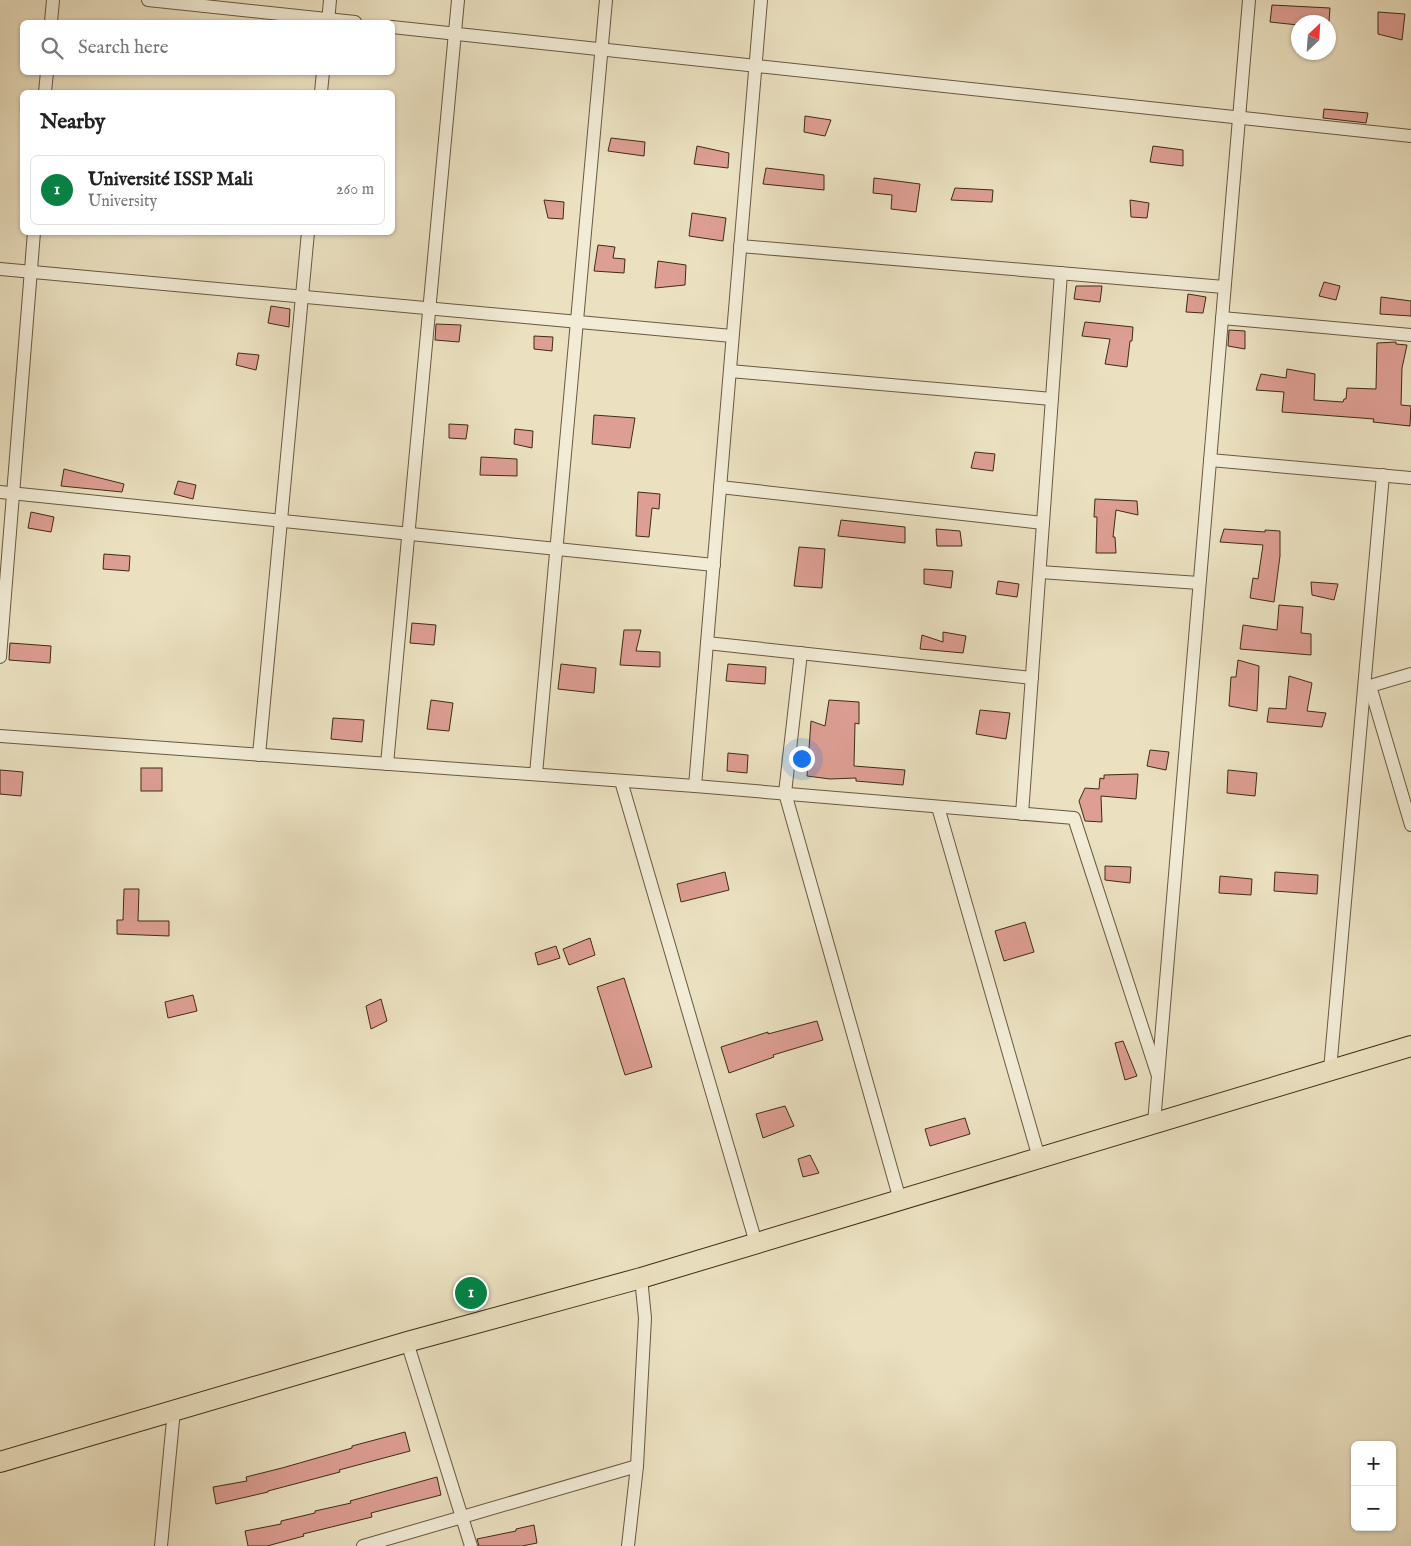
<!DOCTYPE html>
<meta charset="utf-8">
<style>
:root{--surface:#fff;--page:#f2f2f2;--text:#222;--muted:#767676;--line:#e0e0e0;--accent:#0b8043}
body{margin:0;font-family:"IM FELL English",serif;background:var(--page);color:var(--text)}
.controls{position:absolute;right:15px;bottom:15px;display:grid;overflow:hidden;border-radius:8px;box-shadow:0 1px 4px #0004}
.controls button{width:45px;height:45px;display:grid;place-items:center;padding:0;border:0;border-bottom:1px solid var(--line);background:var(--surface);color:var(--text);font:25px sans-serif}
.compass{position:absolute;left:1291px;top:15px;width:45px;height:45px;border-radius:50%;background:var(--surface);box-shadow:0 1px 4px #0004;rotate:25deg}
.you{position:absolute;left:801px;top:758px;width:18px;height:18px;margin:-12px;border:4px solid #fff;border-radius:50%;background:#1a73e8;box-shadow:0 0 0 8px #1a73e833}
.badge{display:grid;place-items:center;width:32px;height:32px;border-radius:50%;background:var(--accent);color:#fff;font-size:16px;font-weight:700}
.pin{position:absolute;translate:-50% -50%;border:2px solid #fff;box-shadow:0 1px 5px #0006}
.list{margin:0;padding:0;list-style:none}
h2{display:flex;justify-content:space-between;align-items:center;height:65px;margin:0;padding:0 20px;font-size:21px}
h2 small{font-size:16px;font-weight:400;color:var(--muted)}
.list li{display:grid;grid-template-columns:32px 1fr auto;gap:15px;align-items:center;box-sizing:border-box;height:70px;margin:0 10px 10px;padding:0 10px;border:1px solid var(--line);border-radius:8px}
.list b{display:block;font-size:19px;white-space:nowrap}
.list p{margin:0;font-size:16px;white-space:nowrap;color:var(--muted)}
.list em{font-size:16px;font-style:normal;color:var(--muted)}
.icon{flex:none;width:28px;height:28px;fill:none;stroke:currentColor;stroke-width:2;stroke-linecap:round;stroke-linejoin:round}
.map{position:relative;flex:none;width:1411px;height:1546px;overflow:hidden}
.search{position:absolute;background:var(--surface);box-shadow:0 1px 4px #0004;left:20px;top:20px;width:375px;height:55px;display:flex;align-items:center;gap:12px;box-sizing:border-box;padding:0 18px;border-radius:8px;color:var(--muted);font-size:19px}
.panel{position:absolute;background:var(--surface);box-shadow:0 1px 4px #0004;left:20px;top:90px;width:375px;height:145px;border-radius:8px}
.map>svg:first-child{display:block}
</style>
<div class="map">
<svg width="1411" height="1546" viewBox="0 0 1411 1546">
<rect width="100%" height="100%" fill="#ebe1c1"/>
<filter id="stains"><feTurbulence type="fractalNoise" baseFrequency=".004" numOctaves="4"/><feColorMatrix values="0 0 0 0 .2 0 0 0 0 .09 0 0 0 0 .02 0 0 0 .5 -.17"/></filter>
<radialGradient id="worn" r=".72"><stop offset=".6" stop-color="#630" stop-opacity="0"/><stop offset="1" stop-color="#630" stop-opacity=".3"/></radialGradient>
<g fill="#dd9e93" stroke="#3f2b15">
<path d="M1272,5l58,3 -1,14h-31v3l-28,-3z"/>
<path d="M1378,12l27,2 -3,26 -24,-6z"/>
<path d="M1324,109l44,4 -2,10 -43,-5z"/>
<path d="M805,116l26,4 -6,16 -21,-4z"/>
<path d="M611,138l34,4 -1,14 -36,-5z"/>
<path d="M697,146l32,7 -1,15 -34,-4z"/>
<path d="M1153,146l30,4v16l-33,-4z"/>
<path d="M766,168l58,7v15l-61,-6z"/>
<path d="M874,178l46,6 -4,28 -25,-3 1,-14 -19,-2z"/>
<path d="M955,188l38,2 -1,12 -41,-2z"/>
<path d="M544,200l20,2 -1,17 -15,-1z"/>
<path d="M1130,200l19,3 -2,15 -16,-1z"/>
<path d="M692,213l34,5 -3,23 -34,-5z"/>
<path d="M598,245l17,2 -2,11 12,1 -1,14 -30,-2z"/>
<path d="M658,261l28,4 -1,20 -30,3z"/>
<path d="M1324,282l16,4 -4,14 -17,-4z"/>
<path d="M1076,286h26l-2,16 -26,-3z"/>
<path d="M1188,294l18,3 -3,16 -17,-1z"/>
<path d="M1381,297l30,4v15l-31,-2z"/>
<path d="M271,306l19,3 -1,18 -21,-4z"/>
<path d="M1085,322l48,5 -1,14h-2l-3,26 -22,-3 5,-25 -28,-3z"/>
<path d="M436,324l25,1 -2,17 -24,-2z"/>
<path d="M1229,330l16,1v18l-17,-3z"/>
<path d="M534,336l19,1 -1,14 -18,-2z"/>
<path d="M1396,342v2l11,1 -5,23 -1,37 10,1 -1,20 -37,-4 1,-3 -92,-7 2,-20 -28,-2 5,-16 25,4 1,-9 28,5 -1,26 29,2 1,-3h2l1,-11 29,1 1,-46z"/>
<path d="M238,353l21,2 -3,15 -20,-5z"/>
<path d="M594,415l41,3 -5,30 -38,-4z"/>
<path d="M449,424l19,1 -2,14 -17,-1z"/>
<path d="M515,429l18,2 -1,17 -18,-4z"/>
<path d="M975,452l20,2 -2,17 -22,-3z"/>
<path d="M481,457l36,2v17l-37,-1z"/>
<path d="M64,469l60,15 -2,8 -61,-6z"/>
<path d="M178,481l18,4 -3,14 -19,-5z"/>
<path d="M638,492l22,2 -1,15 -7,-1 -3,29 -13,-1z"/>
<path d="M1095,499l42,2 1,14 -22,-5 -3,27h2l1,16h-20l1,-36h-3z"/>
<path d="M31,512l23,5 -3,15 -23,-4z"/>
<path d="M841,520l64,7v16l-67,-7z"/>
<path d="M936,529l24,2 2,15h-25z"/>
<path d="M1224,529l41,3v-2l15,1v25l-6,46 -24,-4 3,-20 5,1 5,-34 -43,-3z"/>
<path d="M799,547l26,2 -3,39 -28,-2z"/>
<path d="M104,554l26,2 -1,15 -26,-2z"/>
<path d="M924,569l29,2 -2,17 -27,-4z"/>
<path d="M998,581l21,3 -2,13 -21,-3z"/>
<path d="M1311,582l27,2 -4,16 -22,-5z"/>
<path d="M1279,605l24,2 -2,26 10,1v21l-71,-6 3,-24 34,5z"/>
<path d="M412,623l24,2 -2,20 -24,-2z"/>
<path d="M624,630h17l-5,21 24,1v15l-40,-2z"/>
<path d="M943,632l23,4 -3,17 -43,-4 2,-14 21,7z"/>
<path d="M10,643l41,3 -1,17 -41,-3z"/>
<path d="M1238,660l21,6 -2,45 -28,-5 2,-29h5z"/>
<path d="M561,664l35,4 -2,25 -36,-4z"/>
<path d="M728,664l38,3 -1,17 -39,-3z"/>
<path d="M1289,676l23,7 -5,28 19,2 -4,14 -55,-5 2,-14 17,1z"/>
<path d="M431,700l22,3 -4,28 -22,-2z"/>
<path d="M829,700l30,2v22l-4,-1 -1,43 51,4 -2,15 -47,-4v-3l-26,1 -23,-3 4,-55 14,5z"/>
<path d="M980,710l30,3 -4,26 -30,-5z"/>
<path d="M333,718l31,2 -2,22 -31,-3z"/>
<path d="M1150,750l19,2 -3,18 -19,-4z"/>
<path d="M728,753l20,2 -1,18 -20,-2z"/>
<rect x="141" y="768" width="21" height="23"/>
<path d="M0,770l23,2 -2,24 -21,-2z"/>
<path d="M1228,770l29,3 -2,23 -28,-3z"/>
<path d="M1138,774l-2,25 -35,-3 1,26 -17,-1 -6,-20 6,-13 14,1 1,-11 4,1v-4z"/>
<path d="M1105,866l26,1 -1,16 -25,-3z"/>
<path d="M725,872l4,18 -48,12 -4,-18z"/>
<path d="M1275,872l43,3 -1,19 -43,-3z"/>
<path d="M1220,876l32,3 -1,16 -32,-2z"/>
<path d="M124,889h15l-1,32h31v15l-52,-2v-14h6z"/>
<path d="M1025,922l9,30 -30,9 -9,-30z"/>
<path d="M590,938l5,17 -26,10 -6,-16z"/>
<path d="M556,946l4,12 -22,7 -3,-12z"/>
<path d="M624,978l28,89 -27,8 -28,-88z"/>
<path d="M193,995l4,16 -29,7 -3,-16z"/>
<path d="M381,999l6,22 -16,8 -5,-23z"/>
<path d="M817,1021l6,19 -50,15 1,2 -45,16 -8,-26 47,-15v2z"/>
<path d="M1123,1041l14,35 -12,4 -10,-37z"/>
<path d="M785,1106l9,20 -31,12 -7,-24z"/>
<path d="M965,1118l5,16 -40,12 -5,-17z"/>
<path d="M810,1155l9,18 -16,4 -5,-18z"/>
<path d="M405,1432l5,19 -71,19 1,2 -72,19v1l-52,12 -3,-17 34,-6 -1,-4 36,-9 70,-20v-2z"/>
<path d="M437,1477l4,18 -70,18 1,4 -69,17 1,2 -37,10h-19l-3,-15 36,-7v-3l34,-8v-2l36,-8 -1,-2z"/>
<path d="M534,1525l3,18 -15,3h-43l-2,-7 39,-8v-2z"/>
</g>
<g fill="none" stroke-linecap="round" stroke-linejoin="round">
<g stroke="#6a5840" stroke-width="14">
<g id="minor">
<path d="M148,0l207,22"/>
<path d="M51,22l2,-22"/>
<path d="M328,22l2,-22"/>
<path d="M392,27l1019,109"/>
<path d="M45,92l2,-20"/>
<path d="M321,92l2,-20"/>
<path d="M740,246l484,41"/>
<path d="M0,269l732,67"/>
<path d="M1222,318l189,17"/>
<path d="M730,371l322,28"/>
<path d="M1210,460l201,18"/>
<path d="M720,487l323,36"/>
<path d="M0,492l714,73"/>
<path d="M1040,572l159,11"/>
<path d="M707,643l325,35"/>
<path d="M801,653l-16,140 115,407"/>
<path d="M0,657l34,-425"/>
<path d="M1411,674l-41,12 41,139"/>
<path d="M0,736l695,50 379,32 84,258"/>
<path d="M259,755l49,-523"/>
<path d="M387,764l71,-764"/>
<path d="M536,774l70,-774"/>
<path d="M621,781l135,462"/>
<path d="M695,786l66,-786"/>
<path d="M938,807l101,351"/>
<path d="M1022,814l39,-541"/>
<path d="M1330,1070l53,-595"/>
<path d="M1154,1123l95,-1123"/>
<path d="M407,1342l64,204"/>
<path d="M161,1546l13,-136"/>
<path d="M363,1546l274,-80"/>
<path d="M628,1546l9,-80 8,-148 -4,-40"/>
</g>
</g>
<g stroke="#3f2b15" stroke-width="22">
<path id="primary" d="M0,1462l407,-120 234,-64 770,-232"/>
</g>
<use href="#minor" stroke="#f2ecd7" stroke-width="12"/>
<use href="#primary" stroke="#ebe1c1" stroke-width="20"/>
</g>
<rect width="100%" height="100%" filter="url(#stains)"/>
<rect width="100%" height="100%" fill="url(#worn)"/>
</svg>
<div class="controls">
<button>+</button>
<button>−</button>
</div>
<svg class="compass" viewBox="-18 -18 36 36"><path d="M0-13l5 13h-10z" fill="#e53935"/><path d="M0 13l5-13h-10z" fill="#767676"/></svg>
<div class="you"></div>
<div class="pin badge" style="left:471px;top:1293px">1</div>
<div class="search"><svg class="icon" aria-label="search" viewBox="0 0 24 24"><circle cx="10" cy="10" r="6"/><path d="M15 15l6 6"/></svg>Search here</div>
<section class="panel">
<h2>Nearby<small></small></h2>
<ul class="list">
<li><span class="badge">1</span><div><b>Université ISSP Mali</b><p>University</p></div><em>260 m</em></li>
</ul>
</section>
</div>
